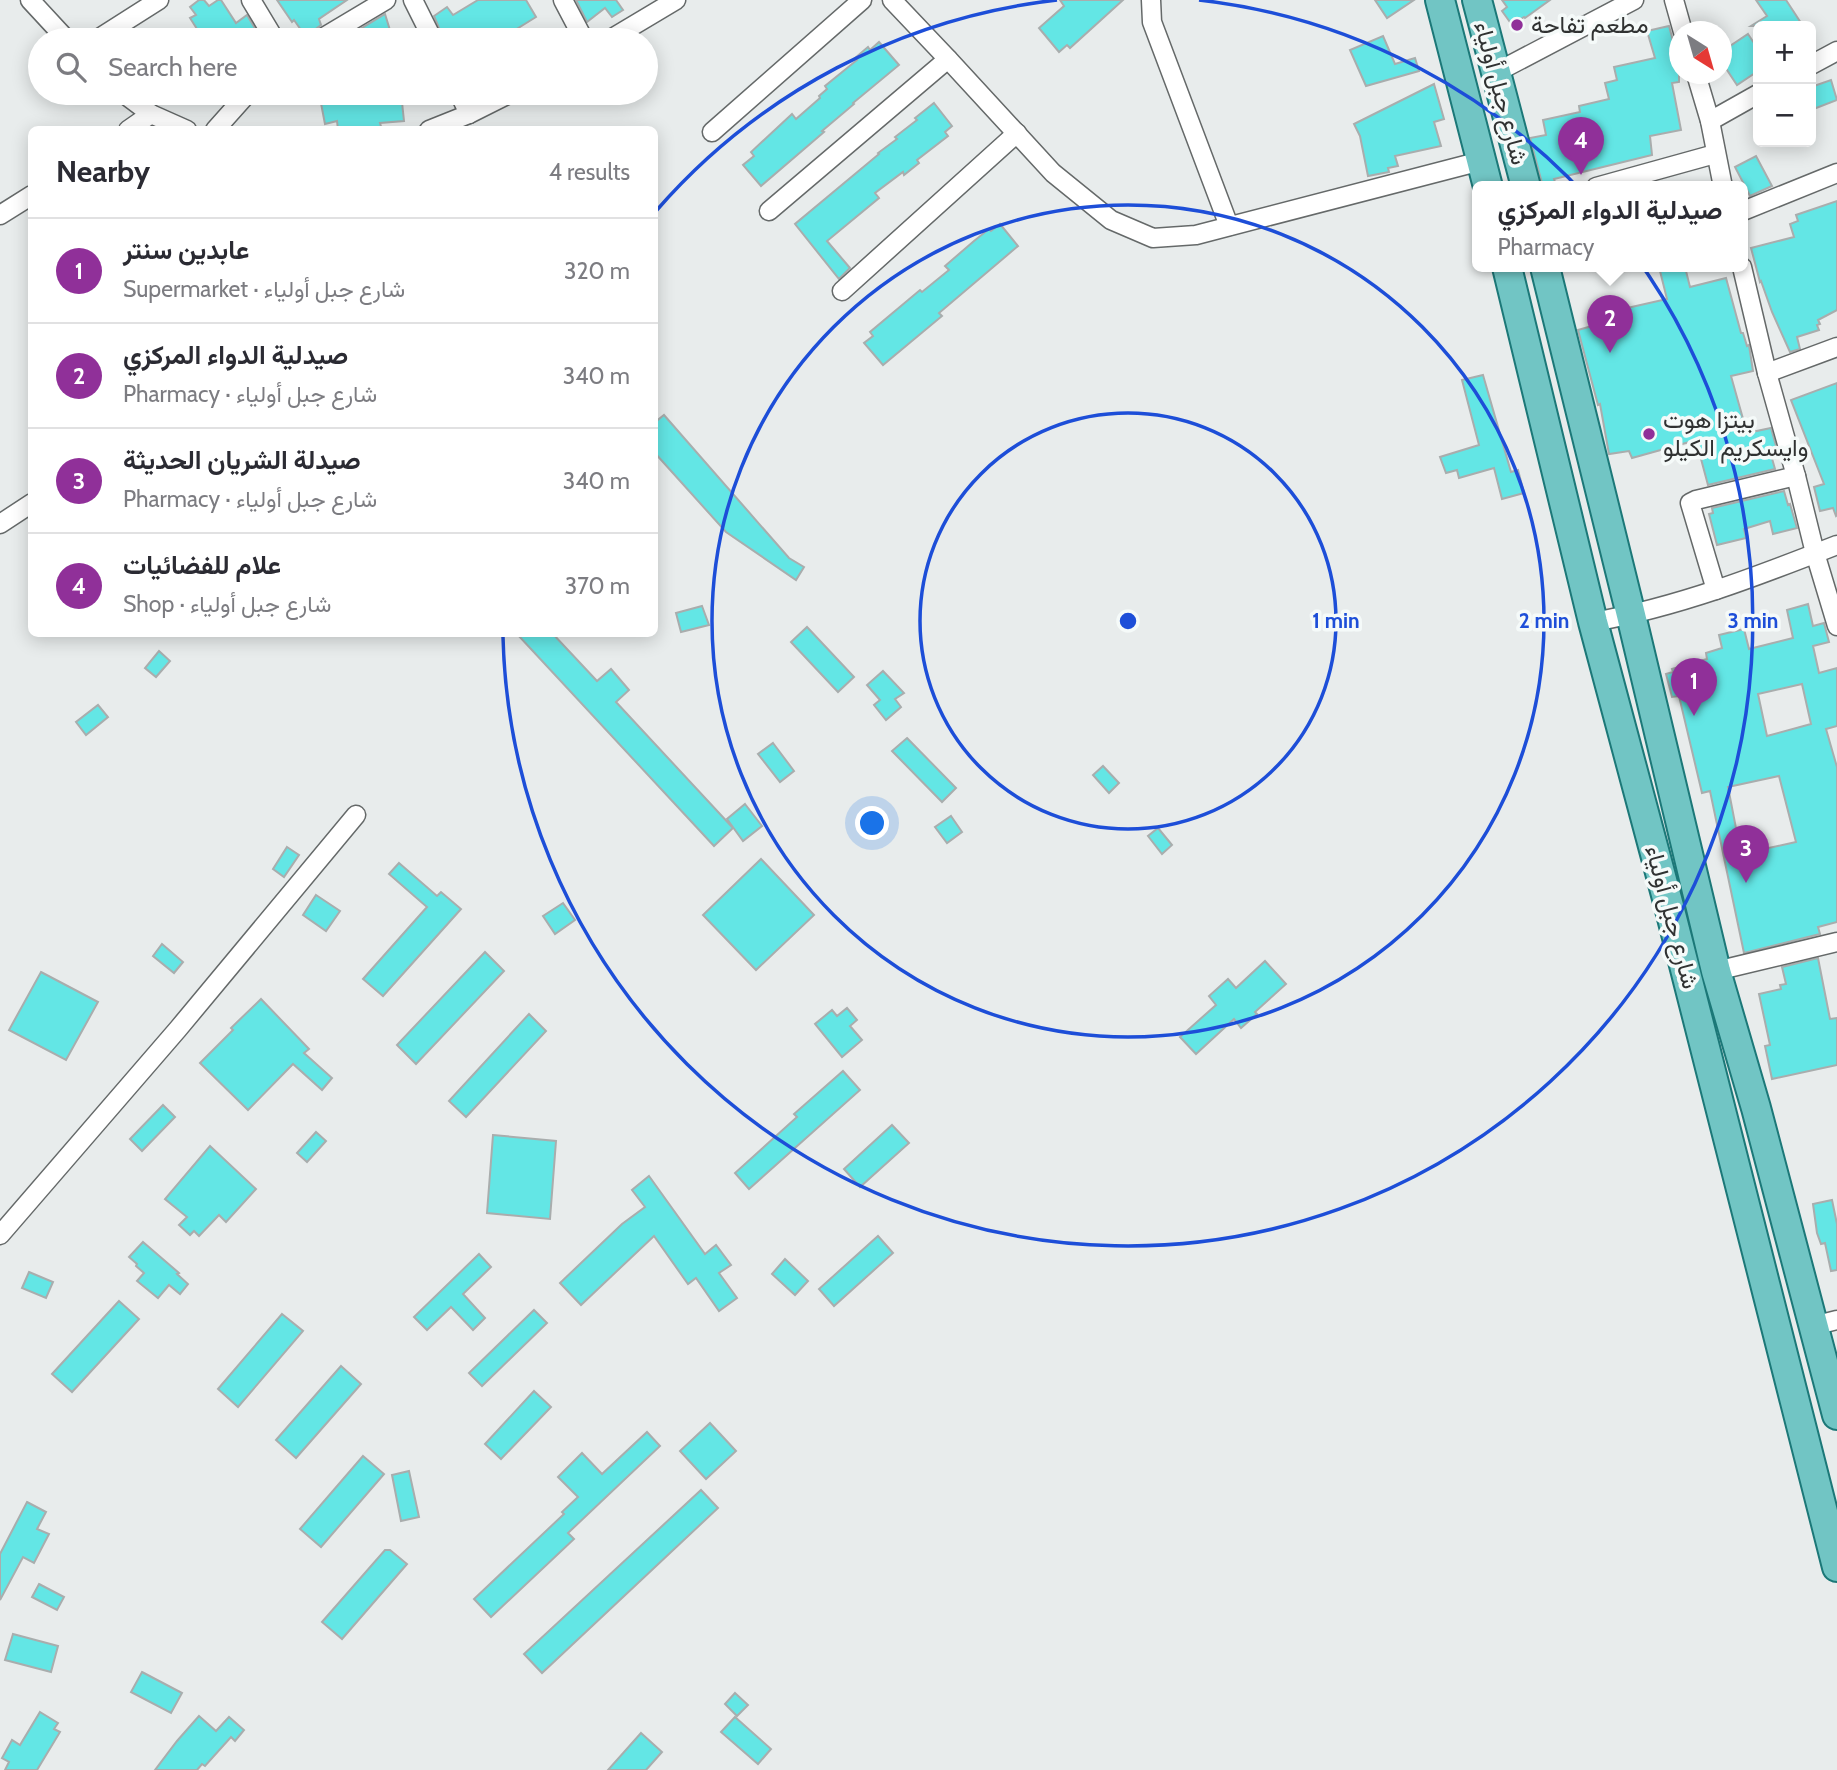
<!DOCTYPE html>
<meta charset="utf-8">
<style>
:root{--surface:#fff;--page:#f2f2f3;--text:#2b2b33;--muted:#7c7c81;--line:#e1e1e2;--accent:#903099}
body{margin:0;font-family:Cabin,Vazirmatn,sans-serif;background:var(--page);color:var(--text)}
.controls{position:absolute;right:21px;top:21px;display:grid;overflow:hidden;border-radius:10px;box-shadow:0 4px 18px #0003}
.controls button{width:63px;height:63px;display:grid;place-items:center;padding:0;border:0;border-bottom:2px solid var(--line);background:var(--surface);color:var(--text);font:35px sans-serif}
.compass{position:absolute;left:1669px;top:21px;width:63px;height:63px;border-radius:50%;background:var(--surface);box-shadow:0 4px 18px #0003;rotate:143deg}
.you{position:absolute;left:873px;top:824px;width:24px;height:24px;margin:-18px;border:5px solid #fff;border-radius:50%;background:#1a73e8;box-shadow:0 0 0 10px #1a73e833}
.badge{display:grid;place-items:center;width:46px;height:46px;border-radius:50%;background:var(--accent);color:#fff;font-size:23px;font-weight:700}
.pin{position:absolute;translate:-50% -58px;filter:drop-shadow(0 2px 4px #0008)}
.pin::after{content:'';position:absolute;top:37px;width:24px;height:21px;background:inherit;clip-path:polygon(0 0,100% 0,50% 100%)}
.popup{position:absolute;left:1472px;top:181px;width:276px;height:91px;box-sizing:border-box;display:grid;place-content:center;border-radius:10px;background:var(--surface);filter:drop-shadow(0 2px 5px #0005);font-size:23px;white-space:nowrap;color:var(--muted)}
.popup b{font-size:26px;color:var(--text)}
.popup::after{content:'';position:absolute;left:50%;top:100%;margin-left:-14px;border:14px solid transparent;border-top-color:var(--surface)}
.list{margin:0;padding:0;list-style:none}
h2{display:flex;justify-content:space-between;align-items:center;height:91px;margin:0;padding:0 28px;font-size:30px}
h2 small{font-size:23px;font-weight:400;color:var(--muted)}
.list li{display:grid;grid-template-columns:46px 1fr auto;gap:21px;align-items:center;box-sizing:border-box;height:105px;padding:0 28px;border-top:2px solid var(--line)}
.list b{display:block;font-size:26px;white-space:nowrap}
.list p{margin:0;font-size:23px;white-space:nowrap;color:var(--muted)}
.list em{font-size:23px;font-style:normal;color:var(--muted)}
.icon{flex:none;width:38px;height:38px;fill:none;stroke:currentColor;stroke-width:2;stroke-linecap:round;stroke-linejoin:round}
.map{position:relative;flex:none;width:1837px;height:1770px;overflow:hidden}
.search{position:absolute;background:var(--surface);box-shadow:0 4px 18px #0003;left:28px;top:28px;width:630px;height:77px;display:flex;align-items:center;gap:18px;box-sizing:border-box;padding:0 24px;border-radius:38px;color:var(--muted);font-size:26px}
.panel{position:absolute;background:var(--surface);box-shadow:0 4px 18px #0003;left:28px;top:126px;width:630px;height:511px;border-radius:10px}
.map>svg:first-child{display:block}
</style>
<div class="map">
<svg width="1837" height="1770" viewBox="0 0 1837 1770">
<rect width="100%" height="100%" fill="#e8ecec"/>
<g fill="#63e6e5" stroke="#a9adad" stroke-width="2" fill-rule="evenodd">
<path d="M199,0h5l5,6 9,-6h3l15,23 11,-8 15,25h-58l-14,-22 6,-3 -6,-8z"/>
<path d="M277,0h70l-28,19 2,6 -12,9 -1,6 -14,-20 -2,2z"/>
<path d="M478,0h48l10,17 -37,23h-55l-10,-24 13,-9 6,8z"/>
<path d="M576,0h40l7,10 -11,7 -7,-9 -18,14z"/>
<path d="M1060,0h63l-53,48 -3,-3 -8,7 -20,-24 25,-22z"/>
<path d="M1375,0h39l-27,18z"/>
<path d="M1502,0h48l-25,18 -1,-1 -12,8 -10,-14 5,-4z"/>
<path d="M1756,0h30l17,26h-52l16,-10z"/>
<path d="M385,14l8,26h-32l-4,-9z"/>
<path d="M1669,26l10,37v19l-7,1 9,47 -31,6 2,19 -98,24 2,6 -13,2 -13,-49 16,-3 -3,-15 37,-8 -1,-6 30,-7 -4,-16 12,-3 -3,-13 41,-9 -8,-27z"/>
<path d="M1748,34l10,15v22l-21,14 -16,-24v-9z"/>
<path d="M1383,36l12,28 20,-6 4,13 -53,15 -16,-36z"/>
<path d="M879,42l20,23 -46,38 1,1 -32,27 2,1 -63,54 -18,-21 11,-9 -3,-4 41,-38 4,5 24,-21 -1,-2 8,-7 -2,-3 32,-26 -2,-2 13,-11 2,3z"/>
<path d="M1831,80l6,20 -26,10v-23z"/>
<path d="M1434,84l10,35 -10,3 7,24 -46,10 3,10 -10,2 1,4 -21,4 -8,-40 -6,-12z"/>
<path d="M319,93h82l3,28 -24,2 2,7h-44l-1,-9 -12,3z"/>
<path d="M934,103l18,23 -7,6 3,4 -31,24 2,3 -15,12 -1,-3 -28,21 4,5 -52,43 23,27 -11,11 -44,-55 84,-70 -1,-1 19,-14 -2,-2 22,-17 -2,-2z"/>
<path d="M1756,156l16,30 -22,10 -15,-29z"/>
<path d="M1837,201v109l-19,10 2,4 -3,1 2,5 -22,7 3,12 -10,3 -18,-40 -11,-31 -1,1 -9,-34 43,-11 -4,-13 8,-3 -2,-6z"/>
<path d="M1000,224l18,22 -79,67 3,3 -59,49 -19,-22 9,-7 -3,-4 50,-42 2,2 27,-22 -4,-4 29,-25 15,-12 2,2z"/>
<path d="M1659,267h26l5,20 36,-9 15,55h2l4,13 2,-1 4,26 -22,5 16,57 24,-5 7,25 -7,2 4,14 -67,16 -11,-41h-3l-1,-3 -61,17 -3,-7 -20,3 -9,-50 -2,1 -20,-75 14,-4 -2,-12 15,-2v1l62,-14z"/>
<path d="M1483,375l28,97 7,-2 6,23 -22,6 -8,-31 -35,10 -2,-8 -11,3 -6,-16 39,-12 -17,-65z"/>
<path d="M1837,383v132l-1,1 -3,-8 -13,3 -6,-24 10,-3 -33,-84z"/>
<path d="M664,415l125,143 15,9 -8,13 -70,-48 -72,-80v-29z"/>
<path d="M1784,491l4,14 2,-1 7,24 -24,6 -3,-13 -26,8 2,9 -29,7 -8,-31 4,-1 -1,-5z"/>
<path d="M1808,604l5,22 11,-3 5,19 -16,4 6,27 18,-5v58l-11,3 11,38v155l-19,5 2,7 -76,19 -34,-162 -8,2 -23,-97 -7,1 -6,-23 7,-2 -1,-3 35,-10 -1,-6 16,-5 -3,-13 25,-6 5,20 44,-11 -6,-28zM1802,684l9,40 -44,12 -9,-42zM1779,776l17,66 -55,12 -13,-67z"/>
<path d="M702,606l7,19 -28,7 -5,-19z"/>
<path d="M807,627l47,50 -16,15 -47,-50z"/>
<path d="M517,634h36l44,47 14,-12 18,21 -13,12 117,126 -19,18z"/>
<path d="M159,651l11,10 -14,16 -11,-9z"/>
<path d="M883,671l21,22 -9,6 6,8 -15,13 -12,-15 6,-5 -13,-15z"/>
<path d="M98,705l10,12 -22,18 -10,-13z"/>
<path d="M907,738l49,50 -14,14 -50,-51z"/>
<path d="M773,743l21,28 -14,11 -22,-28z"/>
<path d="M1103,766l16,17 -10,10 -16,-18z"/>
<path d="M745,804l17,22 -19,15 -16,-22z"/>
<path d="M951,816l11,16 -15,11 -12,-16z"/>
<path d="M1158,828l14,17 -10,9 -14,-18z"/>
<path d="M287,847l12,8 -15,22 -11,-8z"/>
<path d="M761,859l53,56 -58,55 -53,-55z"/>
<path d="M399,863l38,33 4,-4 20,17 -78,87 -20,-17 64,-72 -38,-33z"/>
<path d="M316,895l24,16 -14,20 -23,-16z"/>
<path d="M563,903l12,17 -20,14 -12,-18z"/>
<path d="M162,944l21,18 -9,11 -21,-17z"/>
<path d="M485,952l19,19 -88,93 -19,-19z"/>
<path d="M1818,958l12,61 7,-1v47l-65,14 -7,-33 5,-1 -11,-51 22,-5 -1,-4 6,-1 -4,-17z"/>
<path d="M1265,961l21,23 -31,28 2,2 -16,14 -7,-9 -38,35 -16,-17 36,-32 -7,-9 19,-17 8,9z"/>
<path d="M41,972l57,30 -32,58 -57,-30z"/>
<path d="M261,999l48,50 -5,4 28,25 -10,12 -29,-26 -45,46 -48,-47 33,-33 -2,-2z"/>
<path d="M847,1008l10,12 -7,6 12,14 -20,17 -27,-33 17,-14 5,6z"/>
<path d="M529,1014l17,17 -80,86 -17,-16z"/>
<path d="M843,1071l17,19 -111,99 -14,-16 62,-56 -3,-3z"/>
<path d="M163,1105l12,12 -33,34 -12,-12z"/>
<path d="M892,1125l17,18 -49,44 -16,-18z"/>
<path d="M316,1132l10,9 -19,21 -10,-9z"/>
<path d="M493,1135l63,6 -6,78 -63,-6z"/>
<path d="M210,1146l46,43 -30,33 -7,-7 -20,21 -5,-5 -4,4 -11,-10 8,-8 -22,-18z"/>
<path d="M649,1176l56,78 11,-9 15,20 -12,8 18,25 -18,13 -23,-33 -8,6 -34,-48 -73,69 -21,-22 62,-59 23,-17 -13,-17z"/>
<path d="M1832,1200l5,24v46l-6,1 -6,-28 -4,1 -4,-11 -4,-29z"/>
<path d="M878,1236l15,17 -59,53 -15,-17z"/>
<path d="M143,1242l36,31 -2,1 11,10 -8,10 -11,-9 -11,13 -21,-17 7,-8 -8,-7 1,-2 -8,-7z"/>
<path d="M479,1254l12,13 -28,27 22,24 -12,12 -22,-23 -24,23 -13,-13z"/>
<path d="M785,1259l23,22 -13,14 -23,-21z"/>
<path d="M29,1272l24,10 -7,16 -24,-10z"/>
<path d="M119,1301l20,18 -67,73 -20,-18z"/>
<path d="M534,1310l13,13 -65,63 -13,-13z"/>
<path d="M282,1314l21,17 -65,76 -20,-18z"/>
<path d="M341,1366l20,18 -65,74 -20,-18z"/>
<path d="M534,1391l17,16 -50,52 -16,-15z"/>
<path d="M710,1423l26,28 -30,28 -26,-28z"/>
<path d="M647,1432l13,14 -92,87 6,6 -83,78 -17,-18 90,-85 -2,-2 16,-15 -20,-20 24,-24 20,21z"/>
<path d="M363,1456l21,18 -63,73 -21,-18z"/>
<path d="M409,1471l10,46 -18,4 -9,-46z"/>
<path d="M701,1490l17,18 -176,165 -18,-19z"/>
<path d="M27,1502l19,10 -9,17 12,5 -15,29 -11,-6 -23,43v-46z"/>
<path d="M385,1550h5l17,14 -65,75 -20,-17z"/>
<path d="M39,1584l25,13 -7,13 -25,-13z"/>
<path d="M13,1634l45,12 -7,26 -46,-12z"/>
<path d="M142,1672l40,21 -11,20 -40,-21z"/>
<path d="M735,1693l13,12 -11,11 -12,-12z"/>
<path d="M40,1712l18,11 -4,6 6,3 -23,38h-32l4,-8 -7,-4 10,-18 8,5z"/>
<path d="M199,1716l17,15 13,-14 15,13 -9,11 -4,-4 -26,29 -3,-2 -5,6h-42l22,-29z"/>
<path d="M735,1717l36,32 -13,15 -37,-32z"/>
<path d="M641,1733l21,19 -16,18h-38z"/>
</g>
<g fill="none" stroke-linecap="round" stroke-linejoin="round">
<g stroke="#656969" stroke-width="21">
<g id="street">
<path d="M30,0l37,40"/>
<path d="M251,0l24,40"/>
<path d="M413,0l20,40"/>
<path d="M563,0l21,40"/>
<path d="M892,0l56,59 105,114 58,47 42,18 43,-3 285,-74"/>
<path d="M1151,0l1,22 77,204"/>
<path d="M1674,0l9,32"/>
<path d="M96,40l63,-40"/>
<path d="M319,40l67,-40"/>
<path d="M609,40l67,-40"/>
<path d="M1811,65l26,-14"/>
<path d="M1495,73l139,-73"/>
<path d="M1696,74l14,47 13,66"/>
<path d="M123,93l28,21 36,16"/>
<path d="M459,93l10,21"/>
<path d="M1710,121l48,-27"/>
<path d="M128,130l23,-16"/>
<path d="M215,130l33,-37"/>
<path d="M429,130l40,-16 42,-21"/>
<path d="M712,132l150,-132"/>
<path d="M1596,187l119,-33"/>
<path d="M769,211l179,-152"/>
<path d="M1743,211l94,-38"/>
<path d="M0,215l32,-20"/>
<path d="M1742,267l25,106 29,103 19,77 22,73"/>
<path d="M842,291l175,-158"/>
<path d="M1767,373l70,-26"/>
<path d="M0,524l32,-21"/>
<path d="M1716,590l-26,-87 6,-3 100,-24"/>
<path d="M1593,622c85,-15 165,-46 244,-77"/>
<path d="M1716,971l121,-29"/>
<path d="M0,1235l178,-206 178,-214"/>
<path d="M1813,1326l24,-6"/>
</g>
</g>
<g stroke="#1c7878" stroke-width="32">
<g id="primary">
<path d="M1440,0l48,187"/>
<path d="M1477,0l49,187"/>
<path d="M1507,267l86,355 76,284 168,661"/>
<path d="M1545,267l86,348 85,356 40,137 81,307"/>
</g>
</g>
<use href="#street" stroke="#fff" stroke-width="18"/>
<use href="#primary" stroke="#71c5c4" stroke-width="28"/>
</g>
<g fill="none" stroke="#1d4ed8" stroke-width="3.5">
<circle cx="1128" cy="621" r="208"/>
<circle cx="1128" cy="621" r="416"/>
<path d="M656 211A625 625 0 0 1 1057 0M1199 0A625 625 0 1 1 503 637"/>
</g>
<g fill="#903099" stroke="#f5faf9" stroke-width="2.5">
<circle cx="1517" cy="25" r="7"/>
<circle cx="1649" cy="434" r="7"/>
</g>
<g text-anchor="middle" stroke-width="7" stroke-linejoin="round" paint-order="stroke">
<g font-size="24" fill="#303232" stroke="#f5faf9" text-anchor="start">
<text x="1531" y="33">مطعم تفاحة</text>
<text x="1663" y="428">بيتزا هوت<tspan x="1663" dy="28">وايسكريم الكيلو</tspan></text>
</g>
<g font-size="24" fill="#303232" stroke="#f5faf9">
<text transform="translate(1501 93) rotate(75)" y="8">شارع جبل أولياء</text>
<text transform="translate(1672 917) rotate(75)" y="8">شارع جبل أولياء</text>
</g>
</g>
<circle cx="1128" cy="621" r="10" fill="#1d4ed8" stroke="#f5faf9" stroke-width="3.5"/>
<g font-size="21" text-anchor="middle" font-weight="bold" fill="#1d4ed8" stroke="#f5faf9" stroke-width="7" stroke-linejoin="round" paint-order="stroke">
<text x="1336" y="628">1 min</text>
<text x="1544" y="628">2 min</text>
<text x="1753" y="628">3 min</text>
</g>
</svg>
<div class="controls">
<button>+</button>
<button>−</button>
</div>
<svg class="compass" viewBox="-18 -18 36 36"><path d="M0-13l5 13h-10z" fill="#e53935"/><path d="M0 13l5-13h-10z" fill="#7c7c81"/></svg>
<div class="you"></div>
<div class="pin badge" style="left:1694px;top:716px">1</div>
<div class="pin badge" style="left:1610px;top:353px">2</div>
<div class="popup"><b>صيدلية الدواء المركزي</b>Pharmacy</div>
<div class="pin badge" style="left:1746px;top:883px">3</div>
<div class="pin badge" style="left:1581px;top:175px">4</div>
<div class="search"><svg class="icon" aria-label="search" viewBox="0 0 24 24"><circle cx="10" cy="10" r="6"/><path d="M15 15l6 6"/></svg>Search here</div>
<section class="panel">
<h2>Nearby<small>4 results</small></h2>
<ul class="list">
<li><span class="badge">1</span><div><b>عابدين سنتر</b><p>Supermarket · شارع جبل أولياء</p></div><em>320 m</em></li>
<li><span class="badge">2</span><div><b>صيدلية الدواء المركزي</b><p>Pharmacy · شارع جبل أولياء</p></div><em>340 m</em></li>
<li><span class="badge">3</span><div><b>صيدلة الشريان الحديثة</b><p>Pharmacy · شارع جبل أولياء</p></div><em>340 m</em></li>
<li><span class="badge">4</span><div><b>علام للفضائيات</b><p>Shop · شارع جبل أولياء</p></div><em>370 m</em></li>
</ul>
</section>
</div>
